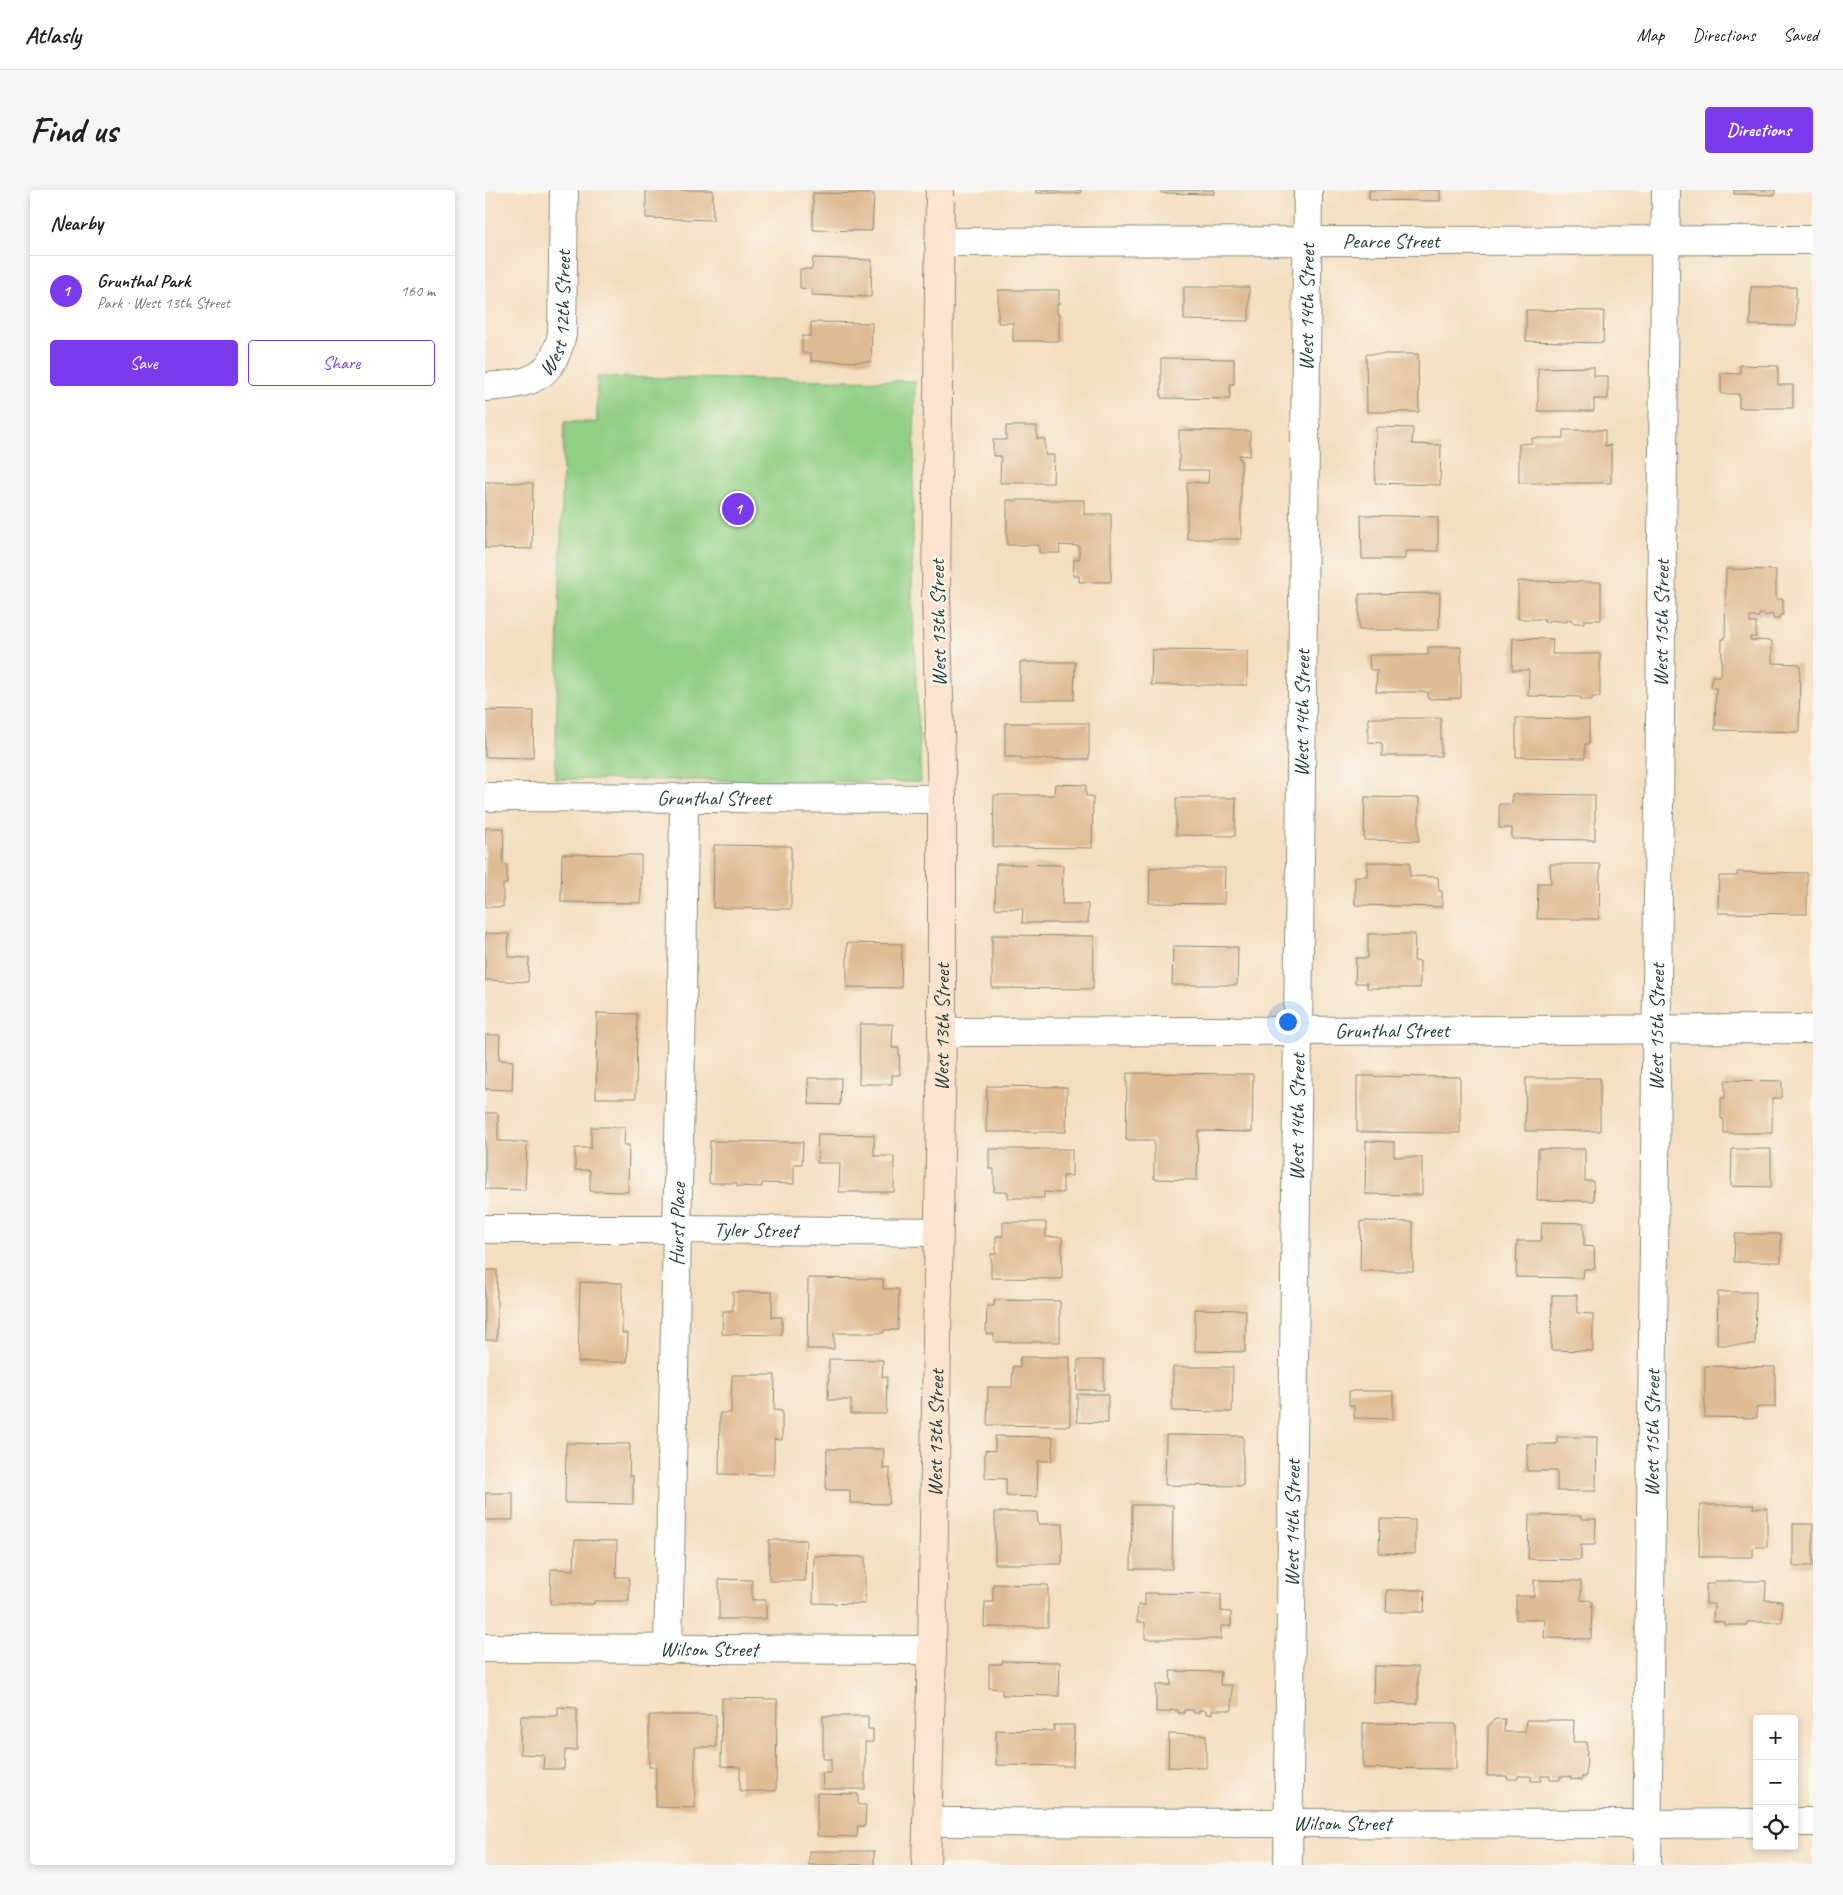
<!DOCTYPE html>
<meta charset="utf-8">
<style>
:root{--surface:#fff;--page:#f6f6f6;--text:#202124;--muted:#757577;--line:#e0e0e0;--accent:#7c3aed}
body{margin:0;font-family:Caveat,sans-serif;background:var(--page);color:var(--text)}
.controls{position:absolute;right:15px;bottom:15px;display:grid;overflow:hidden;border-radius:5px;box-shadow:0 2px 8px #0003}
.controls button{width:45px;height:45px;display:grid;place-items:center;padding:0;border:0;border-bottom:1px solid var(--line);background:var(--surface);color:var(--text);font:25px sans-serif}
.you{position:absolute;left:802px;top:831px;width:18px;height:18px;margin:-12px;border:4px solid #fff;border-radius:50%;background:#1a73e8;box-shadow:0 0 0 8px #1a73e833}
.badge{display:grid;place-items:center;width:32px;height:32px;border-radius:50%;background:var(--accent);color:#fff;font-size:16px;font-weight:700}
.pin{position:absolute;translate:-50% -50%;border:2px solid #fff;box-shadow:0 1px 5px #0006}
.list{margin:0;padding:0;list-style:none}
h2{display:flex;justify-content:space-between;align-items:center;height:65px;margin:0;padding:0 20px;font-size:21px}
h2 small{font-size:16px;font-weight:400;color:var(--muted)}
.list li{display:grid;grid-template-columns:32px 1fr auto;gap:15px;align-items:center;box-sizing:border-box;height:70px;padding:0 20px;border-top:1px solid var(--line)}
.list b{display:block;font-size:19px;white-space:nowrap}
.list p{margin:0;font-size:16px;white-space:nowrap;color:var(--muted)}
.list em{font-size:16px;font-style:normal;color:var(--muted)}
.actions{display:flex;gap:10px;padding:15px 20px}
.actions a{flex:1;padding:11px 0;border:1px solid var(--accent);border-radius:5px;text-align:center;font-size:18px;color:var(--accent)}
.actions .main{background:var(--accent);color:#fff}
.icon{flex:none;width:28px;height:28px;fill:none;stroke:currentColor;stroke-width:2;stroke-linecap:round;stroke-linejoin:round}
.map{position:relative;flex:none;width:1328px;height:1675px;overflow:hidden;border-radius:5px}
header{display:flex;align-items:center;gap:30px;box-sizing:border-box;height:70px;padding:0 25px;background:var(--surface);border-bottom:1px solid var(--line)}
header strong{font-size:24px}
nav{display:flex;gap:28px;margin-inline-start:auto;font-size:18px}
.intro{display:flex;align-items:center;justify-content:space-between;box-sizing:border-box;height:120px;padding:0 30px}
h1{margin:0;font-size:35px}
.button{padding:12px 22px;border-radius:5px;background:var(--accent);color:#fff;font-size:18px;font-weight:700}
main{display:flex;gap:30px;padding:0 30px}
aside{flex:1;background:var(--surface);border-radius:5px;box-shadow:0 2px 8px #0003}
.map>svg:first-child{display:block}
</style>
<header>
<strong>Atlasly</strong>
<nav><a>Map</a><a>Directions</a><a>Saved</a></nav>
</header>
<div class="intro"><h1>Find us</h1><a class="button">Directions</a></div>
<main>
<aside>
<h2>Nearby<small></small></h2>
<ul class="list">
<li><span class="badge">1</span><div><b>Grunthal Park</b><p>Park · West 13th Street</p></div><em>160 m</em></li>
</ul>
<div class="actions"><a class="main">Save</a><a>Share</a></div>
</aside>
<div class="map">
<svg width="1328" height="1675" viewBox="0 0 1328 1675">
<rect width="100%" height="100%" fill="#fbf7ec"/>
<filter id="ink" filterUnits="userSpaceOnUse"><feTurbulence type="fractalNoise" baseFrequency=".02" numOctaves="2"/><feDisplacementMap in="SourceGraphic" scale="10" xChannelSelector="R" yChannelSelector="G"/><feConvolveMatrix kernelMatrix="1 2 1 2 8 2 1 2 1" color-interpolation-filters="sRGB"/></filter>
<filter id="wash" filterUnits="userSpaceOnUse"><feTurbulence type="fractalNoise" baseFrequency=".0096" numOctaves="4" result="noise"/><feDisplacementMap in="SourceGraphic" scale="20" xChannelSelector="R" yChannelSelector="G"/><feGaussianBlur stdDeviation="1.12" result="paint"/><feColorMatrix in="noise" values="0 0 0 0 0 0 0 0 0 0 0 0 0 0 0 0 0 1.4 0 .05"/><feComposite in="paint" operator="in"/></filter>
<g filter="url(#wash)">
<rect width="100%" height="100%" fill="#f4dec0"/>
<path fill="#91cf84" stroke="#58865c" d="M112,187l318,4 -3,214 9,187 -366,-3 9,-357h33z"/>
<g id="blocks">
<g fill="#e0bc94">
<path d="M161,0h67v30l-67,-2z"/>
<rect x="551" y="0" width="45" height="3"/>
<path d="M676,0h53v4l-53,-1z"/>
<path d="M884,0h71v11l-71,-1z"/>
<path d="M1249,0h41v5l-41,-1z"/>
<path d="M328,3l61,1 -2,37 -59,-1z"/>
<path d="M328,68l59,2 -1,37 -59,-2v-6l-12,-1v-19h12z"/>
<path d="M699,97h65v34l-65,-1z"/>
<path d="M1266,97h45v39l-46,-1z"/>
<path d="M513,100h61v14h-2v10h2v27h-46v-18h-15z"/>
<path d="M1041,120l78,1 -1,32 -77,-2z"/>
<path d="M326,132l61,1 -1,39 -60,-1v-8h-9v-17h9z"/>
<path d="M881,164h52l1,58h-52z"/>
<path d="M676,168l73,1v25h-4v15l-69,-1z"/>
<path d="M1255,175l38,1v19h15v23h-54v-14h-18v-21l19,1z"/>
<path d="M1109,177v9h14v23h-14v12h-56v-43z"/>
<path d="M521,236h31v13h8v16h9l-1,28h-53l1,-27h-8v-16h13z"/>
<path d="M891,237l37,1 -1,16 29,1 -1,40 -65,-2z"/>
<path d="M694,240l71,1v25l-11,-1v4h2v80h-54v-57l21,1 1,-13h-30z"/>
<path d="M1078,240h42v16l6,-1v38h-92v-39l13,-1v-5h31z"/>
<path d="M0,292l48,1 -1,66 -47,-1z"/>
<path d="M522,310h77v14h27v68h-32v-6h-6l1,-17h5v-13l-20,-1 1,8h-21v-8h-32z"/>
<path d="M876,325l77,2v34h-33v8h-43z"/>
<path d="M1241,379l50,1v29h7v16h-3l-1,4h-6v-5l-9,2v-2h-5v3h-9v6h6v14h-6v3l22,1v22l28,1 -1,68 -84,-2 1,-42h-5l1,-12h9l1,-37h3z"/>
<path d="M1033,391l83,1v38h-17v3h-11l-1,-3 -5,-1v3l-18,-2v2h-5v-3h-26z"/>
<path d="M955,403l-1,37h-80v-36z"/>
<path d="M1028,448l40,1 -1,15h48v43h-8v3h-11v-3l-53,-1 1,-26h-17z"/>
<path d="M943,457h33v51l-33,1v-7h-52l1,-22h-7l-1,-15h59z"/>
<path d="M667,460l95,1v34h-96z"/>
<path d="M535,472h55l-1,38h-54z"/>
<path d="M0,520l49,1 -1,47 -48,-1z"/>
<path d="M883,528h73v38h-59v-13l-14,-1z"/>
<path d="M1031,528l73,1v25h-4v14l-69,-1z"/>
<path d="M520,533h84v36h-68v-2h-16z"/>
<path d="M570,594l31,1v11h7l-1,52 -99,-1 1,-52h60z"/>
<path d="M1027,604l83,1v45l-83,-1v-11h-13v-24h13z"/>
<path d="M880,607l54,1v43l-55,-1z"/>
<path d="M691,608h60l-1,38 -59,-1z"/>
<path d="M0,638h19l-1,36h4v20h-4v23h-18z"/>
<path d="M229,655l77,1v63l-78,-1z"/>
<path d="M77,664l79,1v48l-80,-1z"/>
<path d="M882,672h43v14l28,1 1,14h3v16l-87,-2v-29h12z"/>
<path d="M511,674l67,1 -1,39h26v19h-66l1,-14 -28,-1z"/>
<path d="M1065,674h50l-1,55h-62l1,-36h13z"/>
<path d="M665,678h75l-1,36 -75,-1z"/>
<path d="M1252,682l70,1v41l-89,-1 1,-37h18z"/>
<path d="M0,743l24,1 -1,23 21,1 -1,24 -43,-2z"/>
<path d="M883,744h47l-1,27h6v27h-53v-5h-12l1,-25h12z"/>
<path d="M507,745l102,1 -1,53 -101,-1z"/>
<path d="M362,753l55,1 -1,44 -54,-1z"/>
<path d="M688,756l65,1 -1,38h-65z"/>
<path d="M112,823l40,1 -1,84h-40z"/>
<path d="M375,834h33l-1,24h7l1,27h-8v9h-33z"/>
<path d="M0,845h15l-1,25 14,1 -1,29 -27,-1z"/>
<path d="M642,883l126,1 -1,58 -54,-1 -1,49 -43,-1v-39h-28z"/>
<path d="M872,886l103,1v56l-103,-1z"/>
<path d="M323,888h33l-1,27 -31,-1z"/>
<path d="M1041,888h74v53h-75z"/>
<path d="M1240,890l57,1v17h-10v35h-48v-14h-3v-21h4z"/>
<path d="M502,896l80,1 -1,45h-80z"/>
<path d="M0,923h13v28l29,1 -2,48 -40,-1z"/>
<path d="M106,937h34l-1,18h5l-1,47 -38,-1v-21h-15v-22h16z"/>
<path d="M333,944l56,1v21h20v36h-55l1,-29h-23z"/>
<path d="M225,951l93,1 -1,22h-8v20l-32,-1v4l-25,-1v-3h-28z"/>
<path d="M881,951l28,1v15h28v38l-57,-1z"/>
<path d="M504,959h83v27h-9v17l-19,-1v6h-36v-6h-14v-23h-5z"/>
<path d="M1053,959h47v32h8l1,20 -57,-1z"/>
<path d="M1247,959h39v38l-40,-1z"/>
<path d="M876,1031l52,1v49h-53z"/>
<path d="M518,1032h43v15h16v42l-71,-1v-24h5v-18h7z"/>
<path d="M1057,1032l42,1v23l10,1 1,22h-11l-1,9 -67,-1 1,-36h24z"/>
<path d="M1250,1044h46v28h-47z"/>
<rect x="0" y="1080" width="12" height="70"/>
<path d="M323,1088l75,1v10h16l-1,41h-14l-1,3h-49v16h-27z"/>
<path d="M95,1092l42,1v50h6l-1,29h-49z"/>
<path d="M248,1102h39v25h10v18l-60,-1 1,-23h10z"/>
<path d="M1233,1102h38l-1,53h-38z"/>
<path d="M1067,1105h25v18l16,1v37l-42,-1z"/>
<path d="M509,1110l66,1v41h-66v-8h-8l1,-28h7z"/>
<path d="M710,1119l51,1 -1,42 -50,-1z"/>
<path d="M535,1167h50v69l-83,-1 1,-38h24l1,-21 7,1z"/>
<path d="M344,1169l54,1 -1,17h5l-1,37h-35v-14h-23z"/>
<path d="M593,1170h26v30h-27z"/>
<path d="M1220,1176l70,1v40h-19l1,11 -52,-1z"/>
<path d="M688,1177h60l-1,45 -60,-1z"/>
<path d="M247,1185h43l-1,35 8,1v29l-8,-1v36l-55,-1 1,-61h11z"/>
<path d="M864,1201h44v28l-39,-1v-12l-5,-1z"/>
<path d="M592,1204h31v29l-31,-1z"/>
<path d="M681,1245l77,1v50l-78,-1z"/>
<path d="M510,1246l58,1 -1,24h-14l-1,36 -31,-1v-17l-21,-1v-28l10,1z"/>
<path d="M1072,1247h40l-1,54h-39v-20h-30v-27h30z"/>
<path d="M81,1253l64,1 -1,32h4v28l-68,-1z"/>
<path d="M342,1259h57l-1,20 7,-1 -1,36 -39,-1v-13h-24z"/>
<rect x="0" y="1303" width="28" height="27"/>
<path d="M647,1315h41l-1,64h-41z"/>
<path d="M1215,1315h54l-1,3h14v39h-14v10h-54z"/>
<path d="M510,1322h42l1,12h25l-1,40h-67z"/>
<path d="M1044,1325l52,1v3h15l-1,26h-14v15l-53,-1z"/>
<path d="M895,1329l35,1v34l-36,-1z"/>
<rect x="1308" y="1334" width="20" height="42"/>
<path d="M90,1350l42,1 -1,36h13v24h-35v3h-44l1,-35 23,1z"/>
<path d="M284,1350h37l-1,41h-36z"/>
<path d="M329,1366l51,1v47l-52,-1z"/>
<path d="M234,1389l33,1v20h14v19h-47z"/>
<path d="M1049,1390l47,1v19l11,1 -1,38 -47,-1 1,-18h-29v-24h18z"/>
<path d="M1229,1391h52l-1,19 17,1v21h-35v3h-22v-3l-12,-1 1,-17h-8v-20h8z"/>
<path d="M508,1394l55,1v42h-64l1,-25h8z"/>
<path d="M902,1400h38l-1,22h-38z"/>
<path d="M660,1403l76,1v17l10,1v14h-10v13h-76v-17h-8l1,-17h7z"/>
<path d="M517,1471l58,1 -1,34 -57,-1v-6l-13,-1v-24h13z"/>
<path d="M889,1476l44,1v37l-45,-1z"/>
<path d="M685,1481l51,1 -1,13h12v25h-20v4h-6v-4h-7v3h-6v-3h-9v3h-6v-3h-8v2h-14v-27h15z"/>
<path d="M237,1508l55,1 -1,92h-36v-24l-19,-1z"/>
<path d="M73,1517l19,1v42h-12l-1,19h-21l1,-14 -24,-1 1,-38h37z"/>
<path d="M164,1525h67v32h-21v61l-39,-1v-40h-7z"/>
<path d="M338,1526h45v13h5v13h-8v47h-42l-1,-16h9v-14h-8z"/>
<path d="M1010,1529h10l-1,13h21l1,-12h48l-1,22h14l-1,35h-4v3l-12,-1 1,-2 -11,-1v4h-10v-4h-9v5h-10v-5h-13v3h-11v-3h-20l1,-49z"/>
<path d="M878,1533l93,1v45l-93,-1z"/>
<path d="M569,1535h20l-1,41 -77,-1v-35l58,1z"/>
<path d="M684,1544l37,1v33l-38,-1z"/>
<path d="M332,1603l41,1v11h8l-1,21h-7l-1,11 -40,-1z"/>
<rect x="324" y="1661" width="65" height="14"/>
</g>
</g>
</g>
<g filter="url(#ink)">
<use href="#blocks" fill-opacity="0" stroke="#8a8e7a" stroke-width="1"/>
<g fill="none" stroke-linecap="round" stroke-linejoin="round">
<g stroke="#8a8e7a" stroke-width="30">
<g id="street">
<path id="s1" d="M454,52l874,-2"/>
<path id="s2" d="M0,197c43,-3 67,-6 77,-53l2,-144"/>
<path id="s3" d="M0,607l457,2"/>
<path id="s4" d="M457,842l871,-3"/>
<path id="s5" d="M0,1039h191l262,3"/>
<path id="s6" d="M0,1458l447,2"/>
<path id="s7" d="M183,1460l14,-649 2,-202"/>
<path id="s8" d="M442,1632l721,2 109,-1"/>
<path d="M1309,1632h19"/>
<path id="s9" d="M803,1675l20,-1675"/>
<path id="s10" d="M1162,1675l19,-1675"/>
</g>
</g>
<g stroke="#8a8e7a" stroke-width="30">
<g id="secondary">
<path id="s11" d="M441,1675l6,-215 10,-618v-233l-6,-203 4,-406"/>
</g>
</g>
<use href="#street" stroke="#fff" stroke-width="28"/>
<use href="#secondary" stroke="#fde4d0" stroke-width="28"/>
</g>
</g>
<g text-anchor="middle" stroke-width="4" stroke-linejoin="round" paint-order="stroke">
<g font-size="21" fill="#1f3d34" stroke="#fbf7ec">
<text dy="7" stroke="none"><textPath href="#s1" startOffset="452">Pearce Street</textPath></text>
<text dy="7" stroke="none"><textPath href="#s9" startOffset="1558">West 14th Street</textPath></text>
<text dy="7" stroke="none"><textPath href="#s2" startOffset="124">West 12th Street</textPath></text>
<text transform="translate(453 433) rotate(-91)" y="7">West 13th Street</text>
<text dy="7" stroke="none"><textPath href="#s10" startOffset="1242">West 15th Street</textPath></text>
<text dy="7" stroke="none"><textPath href="#s9" startOffset="1152">West 14th Street</textPath></text>
<text dy="7" stroke="none"><textPath href="#s3" startOffset="229">Grunthal Street</textPath></text>
<text dy="7" stroke="none"><textPath href="#s10" startOffset="838">West 15th Street</textPath></text>
<text dy="7" stroke="none"><textPath href="#s11" startOffset="838">West 13th Street</textPath></text>
<text dy="7" stroke="none"><textPath href="#s4" startOffset="450">Grunthal Street</textPath></text>
<text dy="7" stroke="none"><textPath href="#s9" startOffset="748">West 14th Street</textPath></text>
<text dy="7" stroke="none"><textPath href="#s7" startOffset="426">Hurst Place</textPath></text>
<text dy="7" stroke="none"><textPath href="#s5" startOffset="271">Tyler Street</textPath></text>
<text dy="7" stroke="none"><textPath href="#s11" startOffset="432">West 13th Street</textPath></text>
<text dy="7" stroke="none"><textPath href="#s10" startOffset="432">West 15th Street</textPath></text>
<text dy="7" stroke="none"><textPath href="#s9" startOffset="342">West 14th Street</textPath></text>
<text dy="7" stroke="none"><textPath href="#s6" startOffset="224">Wilson Street</textPath></text>
<text dy="7" stroke="none"><textPath href="#s8" startOffset="415">Wilson Street</textPath></text>
</g>
</g>
</svg>
<div class="controls">
<button>+</button>
<button>−</button>
<button><svg class="icon" aria-label="locate" viewBox="0 0 24 24"><circle cx="12" cy="12" r="6"/><path d="M12 2v4M12 18v4M2 12h4M18 12h4"/></svg></button>
</div>
<div class="you"></div>
<div class="pin badge" style="left:253px;top:319px">1</div>
</div>
</main>
